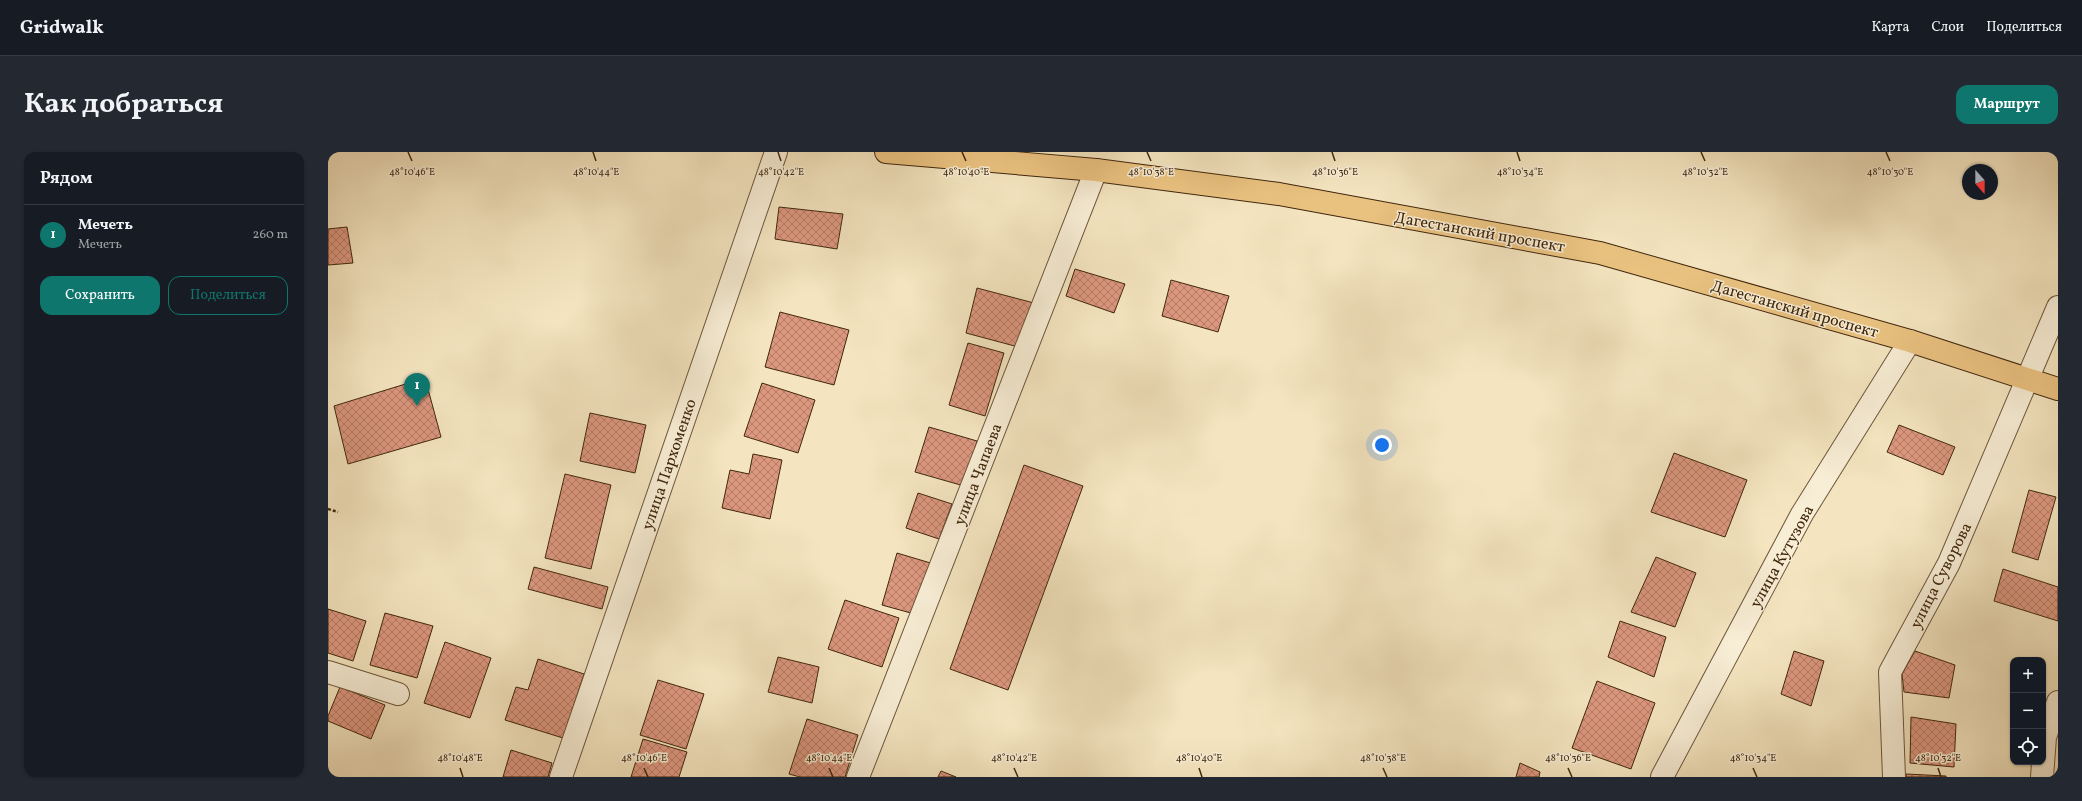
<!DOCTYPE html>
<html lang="ru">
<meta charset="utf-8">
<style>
:root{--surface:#171b24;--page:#242831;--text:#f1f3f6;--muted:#9ea1a6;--line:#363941;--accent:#0f766e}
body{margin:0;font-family:Vollkorn,serif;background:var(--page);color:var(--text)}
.controls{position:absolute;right:12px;bottom:12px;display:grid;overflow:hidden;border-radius:8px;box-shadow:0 1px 3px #0004}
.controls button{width:36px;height:36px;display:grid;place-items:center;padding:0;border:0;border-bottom:1px solid var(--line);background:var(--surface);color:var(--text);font:20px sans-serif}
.compass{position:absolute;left:1634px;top:12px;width:36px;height:36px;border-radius:50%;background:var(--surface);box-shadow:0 1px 3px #0004;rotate:159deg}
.you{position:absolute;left:1054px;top:293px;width:14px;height:14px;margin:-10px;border:3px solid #fff;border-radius:50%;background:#1a73e8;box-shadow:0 0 0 6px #1a73e833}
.badge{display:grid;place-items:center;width:26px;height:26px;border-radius:50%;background:var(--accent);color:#fff;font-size:13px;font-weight:700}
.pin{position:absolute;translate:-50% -33px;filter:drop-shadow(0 1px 2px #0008)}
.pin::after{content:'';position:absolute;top:21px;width:14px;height:12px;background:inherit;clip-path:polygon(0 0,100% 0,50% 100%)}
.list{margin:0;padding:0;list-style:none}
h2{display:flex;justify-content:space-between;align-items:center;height:52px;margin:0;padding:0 16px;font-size:17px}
h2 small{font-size:13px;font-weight:400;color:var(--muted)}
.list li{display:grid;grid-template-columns:26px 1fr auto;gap:12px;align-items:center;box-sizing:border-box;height:60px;padding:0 16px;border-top:1px solid var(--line)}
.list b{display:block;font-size:15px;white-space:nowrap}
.list p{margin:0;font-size:13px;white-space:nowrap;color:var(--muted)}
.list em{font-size:13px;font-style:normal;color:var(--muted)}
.actions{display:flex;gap:8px;padding:12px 16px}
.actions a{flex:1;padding:9px 0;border:1px solid var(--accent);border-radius:12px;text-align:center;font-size:14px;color:var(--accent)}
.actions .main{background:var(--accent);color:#fff}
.icon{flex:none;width:22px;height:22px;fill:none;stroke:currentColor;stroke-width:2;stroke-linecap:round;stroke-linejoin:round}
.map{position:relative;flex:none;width:1730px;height:625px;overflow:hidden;border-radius:12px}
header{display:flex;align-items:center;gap:24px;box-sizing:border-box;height:56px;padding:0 20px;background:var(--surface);border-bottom:1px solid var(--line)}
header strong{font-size:19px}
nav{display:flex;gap:22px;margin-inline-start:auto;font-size:14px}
.intro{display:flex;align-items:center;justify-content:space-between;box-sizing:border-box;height:96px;padding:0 24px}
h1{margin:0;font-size:28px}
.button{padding:10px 18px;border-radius:12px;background:var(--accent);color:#fff;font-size:14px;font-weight:700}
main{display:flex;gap:24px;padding:0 24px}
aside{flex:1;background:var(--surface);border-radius:12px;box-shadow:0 1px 3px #0004}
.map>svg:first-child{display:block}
</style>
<header>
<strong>Gridwalk</strong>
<nav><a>Карта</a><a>Слои</a><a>Поделиться</a></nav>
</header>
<div class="intro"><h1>Как добраться</h1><a class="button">Маршрут</a></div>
<main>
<aside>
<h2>Рядом<small></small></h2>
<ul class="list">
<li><span class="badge">1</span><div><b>Мечеть</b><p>Мечеть</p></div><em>260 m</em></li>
</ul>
<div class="actions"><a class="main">Сохранить</a><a>Поделиться</a></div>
</aside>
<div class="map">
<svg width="1730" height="625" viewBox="0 0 1730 625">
<defs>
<pattern id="building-cross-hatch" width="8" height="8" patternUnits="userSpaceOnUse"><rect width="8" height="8" fill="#dc977f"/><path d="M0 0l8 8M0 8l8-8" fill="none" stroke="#b47b66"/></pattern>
</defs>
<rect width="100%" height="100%" fill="#f4e5c0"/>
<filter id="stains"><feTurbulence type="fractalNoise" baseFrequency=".005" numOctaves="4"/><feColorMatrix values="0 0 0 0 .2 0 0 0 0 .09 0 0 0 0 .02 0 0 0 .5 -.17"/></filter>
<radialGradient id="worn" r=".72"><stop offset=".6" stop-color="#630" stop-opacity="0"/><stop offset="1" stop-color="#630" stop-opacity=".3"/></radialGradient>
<g fill="url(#building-cross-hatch)" stroke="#40270d">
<path d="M451,55l64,7 -6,35 -62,-10z"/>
<path d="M19,75l6,36 -25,2v-36z"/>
<path d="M747,117l50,15 -11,29 -48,-17z"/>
<path d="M843,128l58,16 -11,36 -56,-16z"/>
<path d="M649,136l57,15 -12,45 -56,-15z"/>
<path d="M452,160l69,18 -15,55 -69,-18z"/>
<path d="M640,191l36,10 -19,63 -36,-11z"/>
<path d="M97,226l16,59 -93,27 -14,-58z"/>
<path d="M434,231l53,17 -17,53 -54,-17z"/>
<path d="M262,261l56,12 -11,48 -55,-12z"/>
<path d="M1571,273l56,22 -12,28 -56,-23z"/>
<path d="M601,275l48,14 -13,45 -49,-14z"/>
<path d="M1346,301l73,27 -22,57 -74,-25z"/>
<path d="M425,302l29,6 -12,59 -48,-11 8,-38 19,4z"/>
<path d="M696,313l59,21 -75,204 -58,-21z"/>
<path d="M237,322l46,11 -20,84 -46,-11z"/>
<path d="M1701,338l27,7 -18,63 -26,-8z"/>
<path d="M590,341l34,11 -13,35 -33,-11z"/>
<path d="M569,401l37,11 -16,51 -36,-10z"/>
<path d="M1328,405l40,16 -21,54 -44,-15z"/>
<path d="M206,415l74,20 -6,22 -74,-20z"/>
<path d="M1675,417l55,18v34l-64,-20z"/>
<path d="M517,448l54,18 -17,49 -54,-18z"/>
<path d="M0,457l38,12 -13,40 -25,-8z"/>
<path d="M57,461l48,13 -16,52 -47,-13z"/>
<path d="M1292,469l46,16 -12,40 -46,-20z"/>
<path d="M117,490l46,16 -21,60 -46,-15z"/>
<path d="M1466,499l30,10 -13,45 -30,-12z"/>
<path d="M1587,499l40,14 -6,33 -45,-6 -2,-18z"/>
<path d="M450,505l41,10 -7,36 -44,-11z"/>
<path d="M210,507l46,15 -21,64 -58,-18 11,-33 12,3z"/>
<path d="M330,528l46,14 -18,55 -46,-14z"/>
<path d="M1269,529l58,22 -24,66 -59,-21z"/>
<path d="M12,535l45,18 -14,34 -43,-18v-5z"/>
<path d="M1583,565l45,7 -2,43 -44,-4z"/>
<path d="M479,567l51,16 -13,42h-45l-11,-3z"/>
<path d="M315,587l44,13 -8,25h-48z"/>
<path d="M183,598l41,13 -4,14h-45z"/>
<path d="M1192,611l20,9 -1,5h-23z"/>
<path d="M613,619l15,6h-18z"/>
<path d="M1578,622l40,2v1h-40z"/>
</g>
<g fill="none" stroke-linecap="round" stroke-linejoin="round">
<g stroke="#6d563a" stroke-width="24">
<g id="street">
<path d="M0,520l70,22"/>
<path d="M233,625l215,-625"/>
<path d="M530,625l238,-607"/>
<path d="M1334,625l140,-263 108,-173"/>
<path d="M1566,625l-4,-105 59,-109 109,-256"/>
<path d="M1714,625l3,-40 13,-35"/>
</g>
</g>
<g stroke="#40270d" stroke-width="24">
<path id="highway" d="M558,0l210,18 183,24 321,59 310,88 148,48"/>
</g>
<path stroke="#40270d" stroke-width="2.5" stroke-dasharray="3 2" stroke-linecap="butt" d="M0,357l10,3"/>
<use href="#street" stroke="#f8eed6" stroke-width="22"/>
<use href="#highway" stroke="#eac280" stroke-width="22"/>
</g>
<path fill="none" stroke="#40270d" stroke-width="1.5" d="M80,0l4,9M265,0l3,9M450,0l3,9M634,0l4,9M819,0l4,9M1004,0l3,9M1189,0l3,9M1373,0l4,9M1558,0l4,9M132,616l3,9M316,616l4,9M501,616l4,9M686,616l4,9M871,616l3,9M1055,616l4,9M1240,616l4,9M1425,616l4,9M1610,616l3,9"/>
<g text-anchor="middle" stroke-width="3" stroke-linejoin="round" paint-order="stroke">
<g font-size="16" fill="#40270d" stroke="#f8eed6">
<text transform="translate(1152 79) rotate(10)" y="6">Дагестанский проспект</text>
<text transform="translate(1467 156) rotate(16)" y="6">Дагестанский проспект</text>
<text transform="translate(340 312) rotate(-71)" y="6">улица Пархоменко</text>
<text transform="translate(649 322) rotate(-69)" y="6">улица Чапаева</text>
<text transform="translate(1453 404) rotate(-61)" y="6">улица Кутузова</text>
<text transform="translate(1612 423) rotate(-63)" y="6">улица Суворова</text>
</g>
</g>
<g font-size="10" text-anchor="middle" fill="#40270d" stroke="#f8eed6" stroke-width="3" stroke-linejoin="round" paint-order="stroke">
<text x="84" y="23">48°10'46"E</text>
<text x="268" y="23">48°10'44"E</text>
<text x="453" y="23">48°10'42"E</text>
<text x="638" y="23">48°10'40"E</text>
<text x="823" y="23">48°10'38"E</text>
<text x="1007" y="23">48°10'36"E</text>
<text x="1192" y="23">48°10'34"E</text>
<text x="1377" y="23">48°10'32"E</text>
<text x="1562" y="23">48°10'30"E</text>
<text x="132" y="609">48°10'48"E</text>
<text x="316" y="609">48°10'46"E</text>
<text x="501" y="609">48°10'44"E</text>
<text x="686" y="609">48°10'42"E</text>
<text x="871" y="609">48°10'40"E</text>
<text x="1055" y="609">48°10'38"E</text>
<text x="1240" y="609">48°10'36"E</text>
<text x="1425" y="609">48°10'34"E</text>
<text x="1610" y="609">48°10'32"E</text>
</g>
<rect width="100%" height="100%" filter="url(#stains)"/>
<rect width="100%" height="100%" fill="url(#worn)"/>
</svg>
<div class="controls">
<button>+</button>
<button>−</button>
<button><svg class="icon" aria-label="locate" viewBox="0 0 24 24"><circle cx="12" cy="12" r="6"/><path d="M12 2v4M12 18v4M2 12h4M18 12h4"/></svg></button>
</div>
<svg class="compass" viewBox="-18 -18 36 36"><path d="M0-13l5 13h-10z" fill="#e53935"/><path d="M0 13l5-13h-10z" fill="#9ea1a6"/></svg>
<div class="you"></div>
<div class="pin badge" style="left:89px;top:254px">1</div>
</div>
</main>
